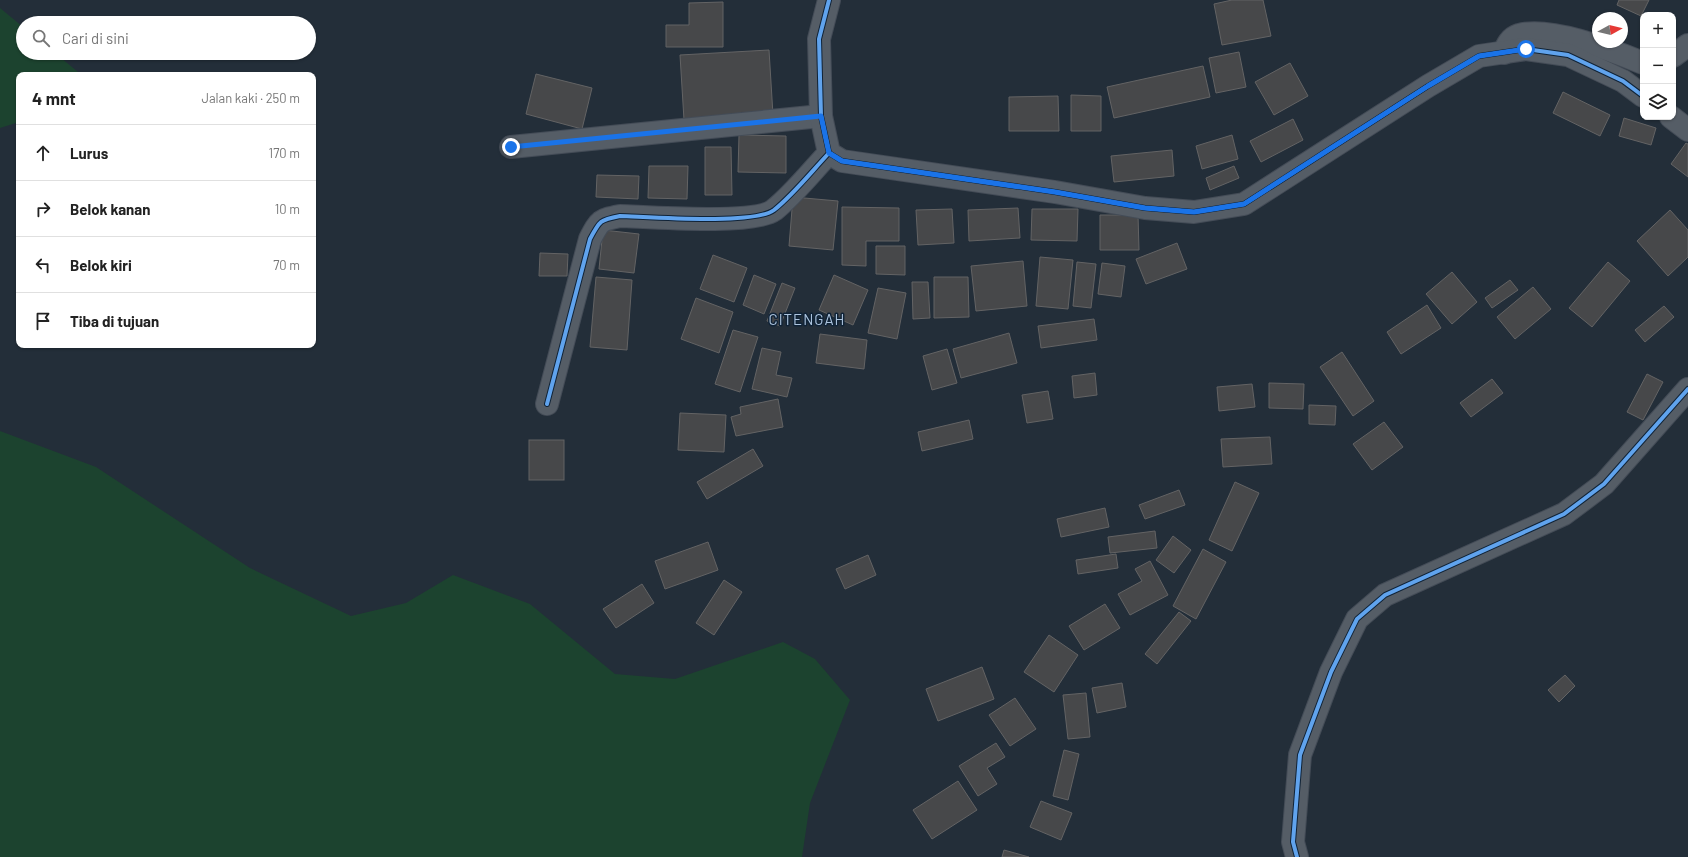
<!DOCTYPE html>
<html lang="id">
<meta charset="utf-8">
<style>
:root{--surface:#fff;--page:#f6f6f6;--text:#222;--muted:#767676;--line:#e0e0e0}
body{margin:0;font-family:Barlow,sans-serif;background:var(--page);color:var(--text)}
.controls{position:absolute;right:12px;top:12px;display:grid;overflow:hidden;border-radius:8px;box-shadow:0 1px 3px #0004}
.controls button{width:36px;height:36px;display:grid;place-items:center;padding:0;border:0;border-bottom:1px solid var(--line);background:var(--surface);color:var(--text);font:20px sans-serif}
.compass{position:absolute;left:1592px;top:12px;width:36px;height:36px;border-radius:50%;background:var(--surface);box-shadow:0 1px 3px #0004;rotate:82deg}
.stop{position:absolute;width:12px;height:12px;margin:-9px;border:3px solid #1a73e8;border-radius:50%;background:#fff}
.stop.end{background:#1a73e8;border-color:#fff;box-shadow:0 1px 4px #0008}
.list{margin:0;padding:0;list-style:none}
h2{display:flex;justify-content:space-between;align-items:center;height:52px;margin:0;padding:0 16px;font-size:17px}
h2 small{font-size:13px;font-weight:400;color:var(--muted)}
.list li{display:grid;grid-template-columns:26px 1fr auto;gap:12px;align-items:center;box-sizing:border-box;height:56px;padding:0 16px;border-top:1px solid var(--line)}
.list b{display:block;font-size:15px;white-space:nowrap}
.list em{font-size:13px;font-style:normal;color:var(--muted)}
.icon{flex:none;width:22px;height:22px;fill:none;stroke:currentColor;stroke-width:2;stroke-linecap:round;stroke-linejoin:round}
.map{position:relative;flex:none;width:1688px;height:857px;overflow:hidden}
.search{position:absolute;background:var(--surface);box-shadow:0 1px 3px #0004;left:16px;top:16px;width:300px;height:44px;display:flex;align-items:center;gap:10px;box-sizing:border-box;padding:0 14px;border-radius:22px;color:var(--muted);font-size:15px}
.panel{position:absolute;background:var(--surface);box-shadow:0 1px 3px #0004;left:16px;top:72px;width:300px;height:276px;border-radius:8px}
.map>svg:first-child{display:block}
</style>
<div class="map">
<svg width="1688" height="857" viewBox="0 0 1688 857">
<rect width="100%" height="100%" fill="#232e39"/>
<g fill="#1c432f">
<path d="M0,8l23,19v26h32l23,19 -2,3h-57v47l-19,6z"/>
<path d="M0,431l96,36 154,101 101,48 55,-13 47,-28 77,29 85,70 60,5 108,-37 32,17 35,41 -40,103 -8,54h-802z"/>
</g>
<g fill="#47484a" stroke="#636364">
<path d="M1232,0h31l8,36 -49,9 -8,-41z"/>
<path d="M1619,0h30l-8,16 -24,-11z"/>
<path d="M723,2v45h-57v-22h23v-22z"/>
<path d="M769,50l4,65 -89,5 -4,-65z"/>
<path d="M1239,52l7,35 -30,6 -7,-35z"/>
<path d="M1290,63l18,33 -34,19 -19,-33z"/>
<path d="M1203,66l7,31 -96,21 -7,-31z"/>
<path d="M536,74l56,14 -10,41 -56,-15z"/>
<path d="M1563,92l47,23 -10,21 -47,-23z"/>
<path d="M1071,95l30,1v35h-30z"/>
<path d="M1058,96l1,35h-50v-34z"/>
<path d="M1624,118l32,10 -5,17 -32,-9z"/>
<path d="M1293,119l10,21 -42,22 -11,-21z"/>
<path d="M739,135l47,1v37l-48,-1z"/>
<path d="M1232,135l6,24 -36,10 -6,-23z"/>
<path d="M1686,143l2,1v33l-17,-13z"/>
<path d="M705,147h26l1,48h-27z"/>
<path d="M1172,150l2,26 -60,6 -3,-26z"/>
<path d="M649,166h39l-1,33 -39,-1z"/>
<path d="M1234,166l5,12 -29,12 -4,-12z"/>
<path d="M597,175l42,1 -1,23 -42,-2z"/>
<path d="M793,197l45,4 -5,49 -44,-4z"/>
<path d="M842,207l57,1v33h-33v25l-24,-1z"/>
<path d="M1018,208l2,30 -51,3 -1,-31z"/>
<path d="M952,209l2,34 -36,2 -2,-35z"/>
<path d="M1032,209h46l-1,32 -46,-1z"/>
<path d="M1670,210l18,20v27l-20,19 -31,-35z"/>
<path d="M1100,215h38l1,35h-39z"/>
<path d="M603,230l36,4 -5,39 -35,-4z"/>
<path d="M1177,243l10,26 -41,15 -10,-25z"/>
<path d="M876,246h29v29l-29,-1z"/>
<path d="M540,253l28,1 -1,22h-28z"/>
<path d="M713,255l34,13 -13,34 -34,-13z"/>
<path d="M1040,257l33,3 -5,49 -32,-3z"/>
<path d="M1023,261l4,45 -51,5 -5,-45z"/>
<path d="M1077,262l19,2 -5,44 -18,-2z"/>
<path d="M1608,262l22,19 -38,46 -23,-19z"/>
<path d="M1102,263l23,3 -4,31 -23,-3z"/>
<path d="M1452,272l25,30 -25,22 -26,-30z"/>
<path d="M754,275l22,9 -12,30 -21,-9z"/>
<path d="M834,275l34,15 -15,35 -34,-15z"/>
<path d="M596,277l36,3 -5,70 -37,-3z"/>
<path d="M934,277h34l1,40 -35,1z"/>
<path d="M1510,280l8,10 -26,18 -7,-10z"/>
<path d="M912,282h16l2,36 -17,1z"/>
<path d="M782,283l13,5 -15,38 -13,-5z"/>
<path d="M1533,287l18,22 -36,30 -18,-22z"/>
<path d="M878,288l28,5 -9,46 -29,-6z"/>
<path d="M696,298l37,14 -14,41 -38,-14z"/>
<path d="M1427,305l14,23 -40,26 -14,-22z"/>
<path d="M1664,306l10,11 -29,25 -10,-12z"/>
<path d="M1094,319l3,21 -56,8 -3,-22z"/>
<path d="M733,330l25,7 -18,55 -25,-8z"/>
<path d="M1009,333l8,30 -56,15 -8,-29z"/>
<path d="M820,334l47,6 -3,29 -48,-6z"/>
<path d="M762,348l19,4 -5,23 16,3 -5,19 -35,-8z"/>
<path d="M947,349l10,34 -25,7 -9,-34z"/>
<path d="M1342,352l32,49 -21,15 -33,-49z"/>
<path d="M1095,373l2,22 -23,3 -2,-22z"/>
<path d="M1647,374l16,8 -20,38 -16,-8z"/>
<path d="M1492,379l11,14 -32,24 -11,-14z"/>
<path d="M1269,383l35,1 -1,25 -34,-1z"/>
<path d="M1252,384l3,23 -36,4 -2,-24z"/>
<path d="M1048,391l5,28 -26,4 -5,-28z"/>
<path d="M778,399l5,28 -47,9 -5,-19 10,-3 -1,-7z"/>
<path d="M1309,405l27,1 -1,19 -26,-1z"/>
<path d="M680,413l46,2 -2,37 -46,-2z"/>
<path d="M969,420l4,19 -51,12 -4,-19z"/>
<path d="M1384,422l19,25 -31,23 -19,-26z"/>
<path d="M1270,437l2,27 -49,3 -2,-28z"/>
<rect x="529" y="440" width="35" height="40"/>
<path d="M753,449l10,17 -56,33 -10,-17z"/>
<path d="M1235,482l24,11 -27,58 -23,-11z"/>
<path d="M1179,490l6,15 -40,14 -6,-14z"/>
<path d="M1105,508l4,19 -48,10 -4,-18z"/>
<path d="M1155,531l2,17 -47,5 -2,-16z"/>
<path d="M1173,536l18,14 -17,23 -18,-13z"/>
<path d="M708,542l10,28 -53,19 -10,-28z"/>
<path d="M1203,549l23,13 -30,57 -23,-13z"/>
<path d="M1116,554l2,14 -40,6 -2,-14z"/>
<path d="M868,555l8,20 -31,14 -9,-20z"/>
<path d="M1150,561l18,34 -38,20 -12,-21 24,-13 -7,-12z"/>
<path d="M724,580l18,12 -28,43 -18,-12z"/>
<path d="M642,584l12,19 -38,25 -13,-19z"/>
<path d="M1105,604l15,24 -36,22 -15,-24z"/>
<path d="M1179,612l12,9 -34,43 -12,-10z"/>
<path d="M1049,635l29,20 -24,37 -30,-20z"/>
<path d="M982,667l12,32 -56,22 -12,-32z"/>
<path d="M1565,675l10,11 -16,16 -11,-12z"/>
<path d="M1122,683l4,24 -29,6 -5,-25z"/>
<path d="M1086,693l4,44 -22,2 -5,-44z"/>
<path d="M1015,698l21,31 -26,17 -21,-31z"/>
<path d="M996,743l9,14 -18,11 10,16 -19,12 -19,-30z"/>
<path d="M1064,750l15,4 -11,46 -15,-4z"/>
<path d="M958,781l19,29 -45,29 -19,-29z"/>
<path d="M1041,801l31,12 -11,27 -31,-13z"/>
<path d="M1004,850l25,7h-27z"/>
</g>
<g fill="none" stroke-linecap="round" stroke-linejoin="round">
<g stroke="#444c57" stroke-width="24">
<g id="street">
<path d="M1504,53c3,-8 6,-15 15,-18 31,-9 95,16 124,28"/>
<path d="M1673,56l15,-11"/>
<path d="M511,147l310,-31"/>
<path d="M547,404l43,-165c10,-19 10,-19 30,-23 30,1 134,9 154,-6 19,-15 38,-39 55,-57"/>
</g>
</g>
<g stroke="#444c57" stroke-width="24">
<g id="secondary">
<path d="M829,0l-10,39 2,77 8,37 13,8 213,31 90,16 49,4 50,-8 184,-118 51,-30 47,-7 42,6 55,26 20,15"/>
<path d="M1671,117l17,13"/>
<path d="M1297,857l-4,-15 7,-87 31,-83 26,-53 28,-24 179,-81 40,-30 84,-95"/>
</g>
</g>
<use href="#street" stroke="#555d66" stroke-width="22"/>
<use href="#secondary" stroke="#555d66" stroke-width="22"/>
<g stroke="#102337" stroke-width="6">
<g id="cycleway">
<path d="M829,0l-10,39 2,77 8,37 13,8 213,31 90,16 49,4 50,-8 184,-118 51,-30 47,-7 42,6 55,26 20,15"/>
<path d="M547,404l43,-165c10,-19 10,-19 30,-23 30,1 134,9 154,-6 19,-15 38,-39 55,-57"/>
<path d="M1297,857l-4,-15 7,-87 31,-83 26,-53 28,-24 179,-81 40,-30 84,-95"/>
</g>
</g>
<use href="#cycleway" stroke="#60a3ed" stroke-width="4"/>
</g>
<g fill="none" stroke-linecap="round" stroke-linejoin="round">
<path stroke="#1a73e8" stroke-width="5" d="M511,147l310,-31 8,37 13,8 213,31 90,16 49,4 50,-8 184,-118 51,-30 47,-7"/>
</g>
<g text-anchor="middle" stroke-width="3" stroke-linejoin="round" paint-order="stroke">
<g font-size="15" letter-spacing="1" fill="#adc5df" stroke="#102337">
<text x="807" y="325">CITENGAH</text>
</g>
</g>
</svg>
<div class="controls">
<button>+</button>
<button>−</button>
<button><svg class="icon" aria-label="layers" viewBox="0 0 24 24"><path d="M12 4l9 5-9 5-9-5zM3 14l9 5 9-5"/></svg></button>
</div>
<svg class="compass" viewBox="-18 -18 36 36"><path d="M0-13l5 13h-10z" fill="#e53935"/><path d="M0 13l5-13h-10z" fill="#767676"/></svg>
<div class="stop" style="left:1526px;top:49px"></div>
<div class="stop end" style="left:511px;top:147px"></div>
<div class="search"><svg class="icon" aria-label="search" viewBox="0 0 24 24"><circle cx="10" cy="10" r="6"/><path d="M15 15l6 6"/></svg>Cari di sini</div>
<section class="panel">
<h2>4 mnt<small>Jalan kaki · 250 m</small></h2>
<ul class="list">
<li><svg class="icon" aria-label="ahead" viewBox="0 0 24 24"><path d="M12 20V5M6 11l6-6 6 6"/></svg><div><b>Lurus</b></div><em>170 m</em></li>
<li><svg class="icon" aria-label="right" viewBox="0 0 24 24"><path d="M7 20v-9h11M14 6l5 5-5 5"/></svg><div><b>Belok kanan</b></div><em>10 m</em></li>
<li><svg class="icon" aria-label="left" viewBox="0 0 24 24"><path d="M17 20v-9H6M10 6l-5 5 5 5"/></svg><div><b>Belok kiri</b></div><em>70 m</em></li>
<li><svg class="icon" aria-label="arrive" viewBox="0 0 24 24"><path d="M6 21V4h12l-3 4 3 4H6"/></svg><div><b>Tiba di tujuan</b></div></li>
</ul>
</section>
</div>
